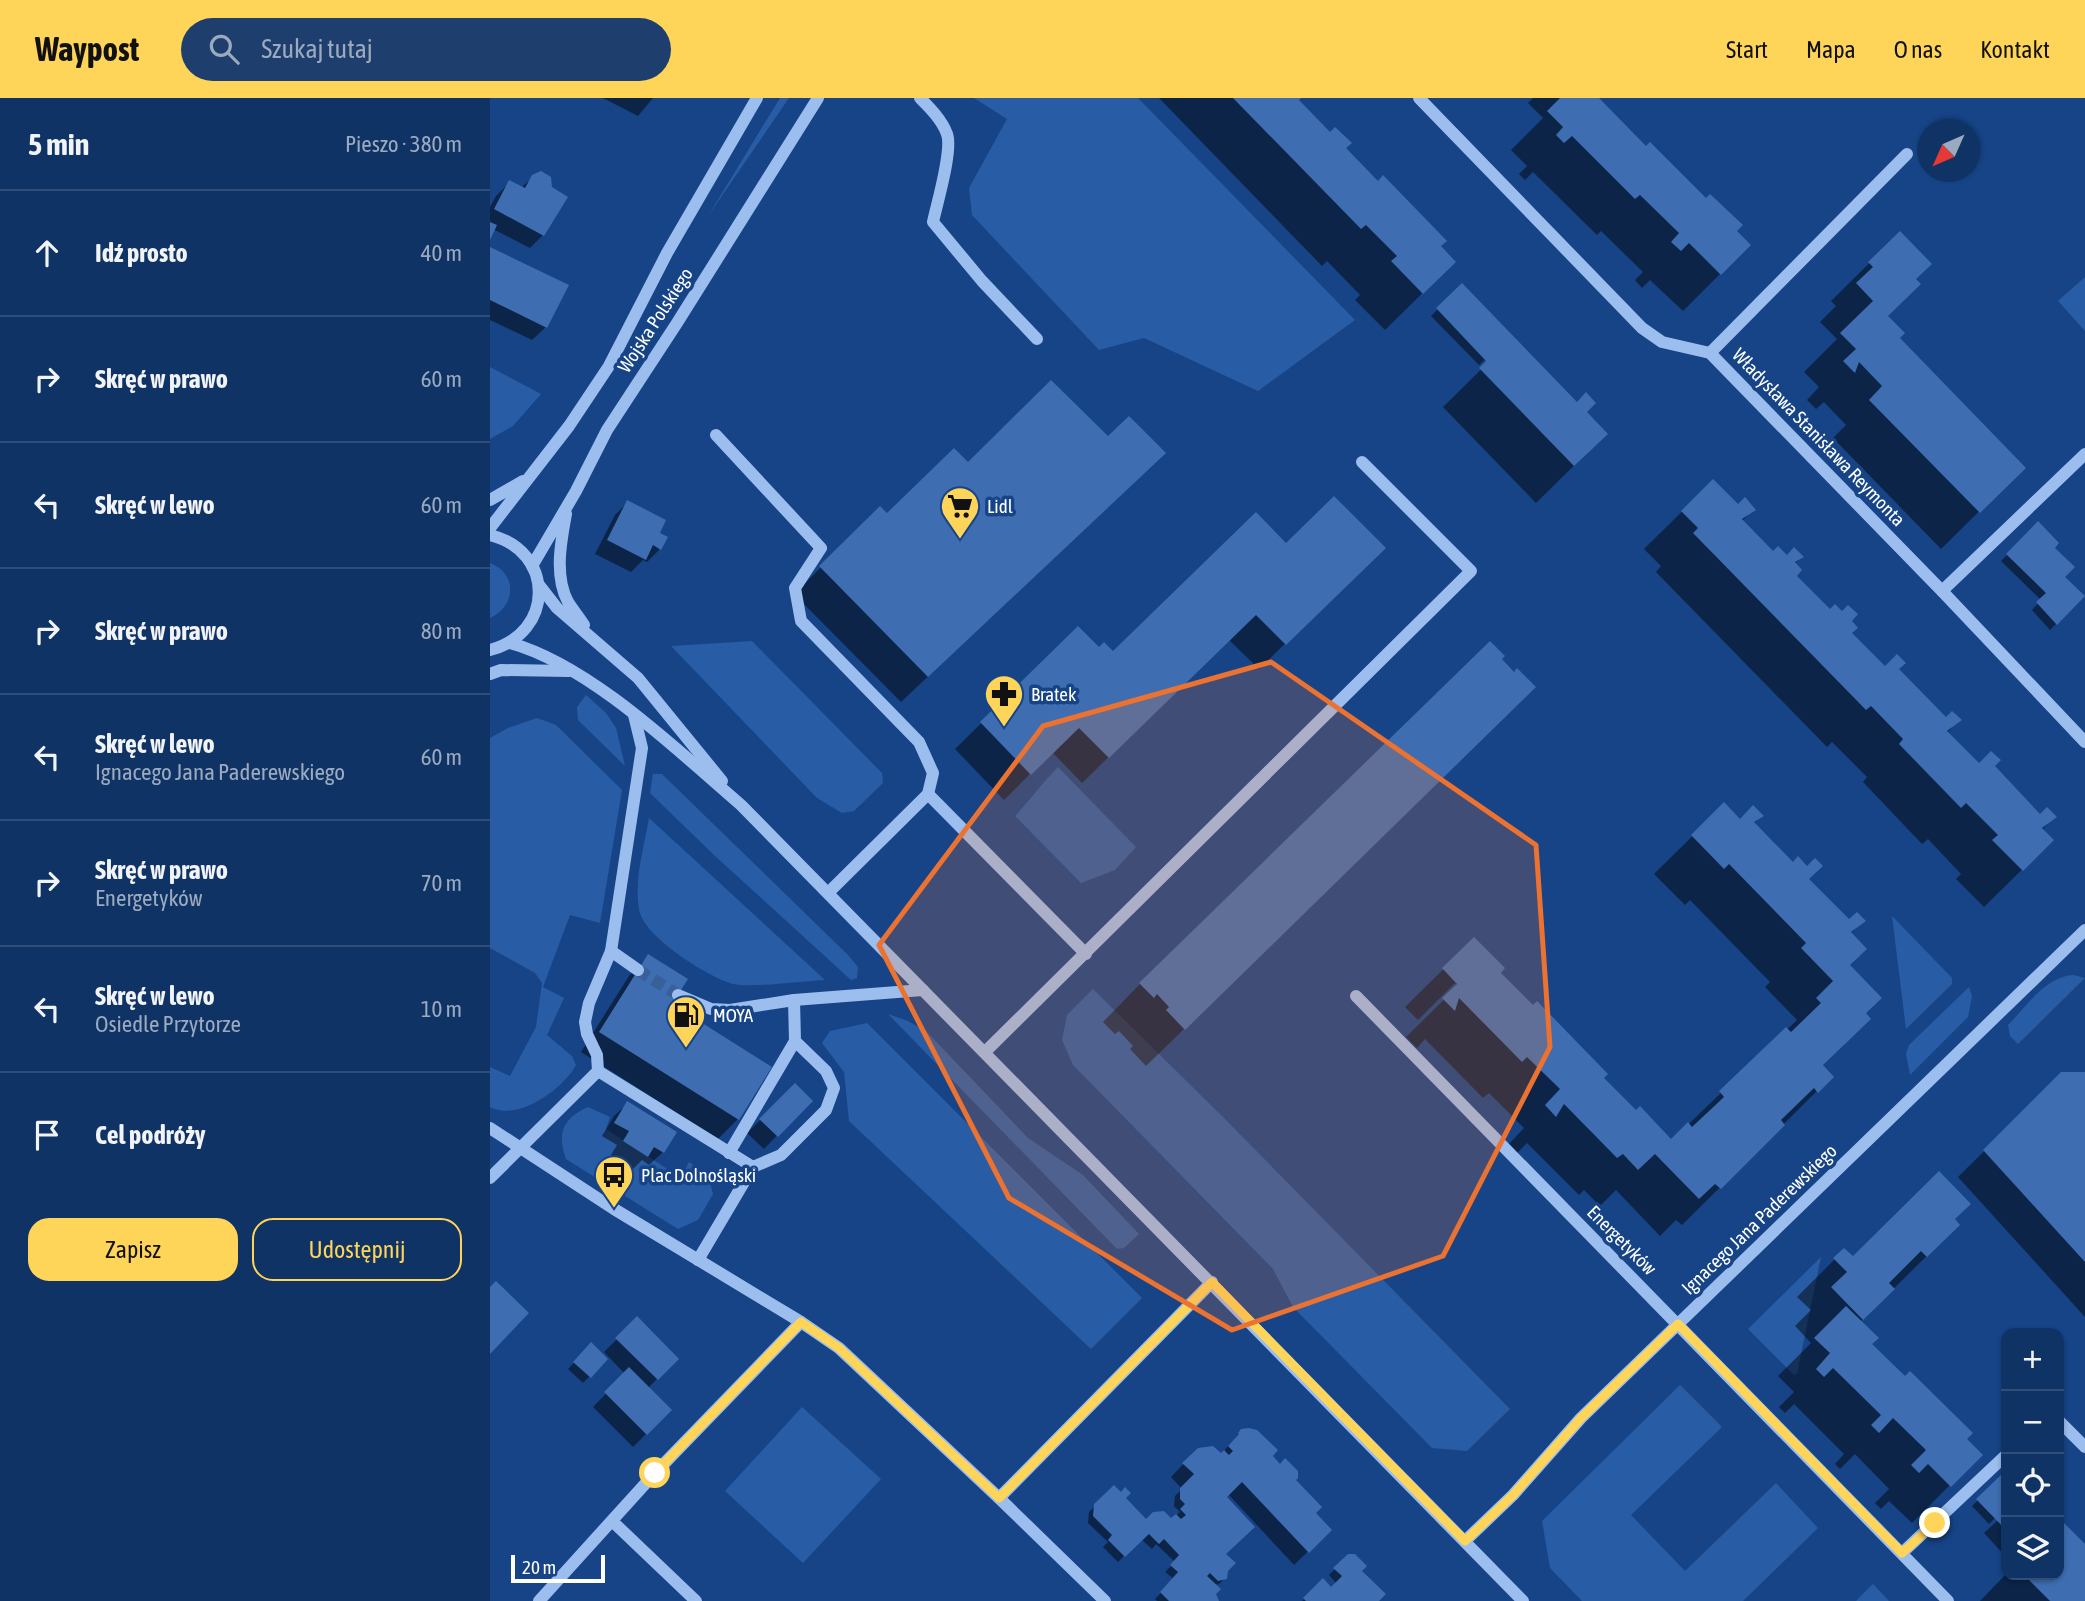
<!DOCTYPE html>
<html lang="pl">
<meta charset="utf-8">
<style>
:root{--surface:#103365;--page:#1e3f6e;--text:#f1f3f6;--muted:#9caabf;--line:#304e79;--accent:#ffd559}
body{margin:0;font-family:"Asap Condensed",sans-serif;background:var(--page);color:var(--text)}
.controls{position:absolute;right:21px;bottom:21px;display:grid;overflow:hidden;border-radius:14px;box-shadow:0 2px 5px #0004}
.controls button{width:63px;height:63px;display:grid;place-items:center;padding:0;border:0;border-bottom:2px solid var(--line);background:var(--surface);color:var(--text);font:35px sans-serif}
.compass{position:absolute;left:1427px;top:21px;width:63px;height:63px;border-radius:50%;background:var(--surface);box-shadow:0 2px 5px #0004;rotate:225deg}
.scale{position:absolute;left:21px;bottom:18px;width:94px;box-sizing:border-box;padding-left:7px;border:4px solid #fff;border-top:0;font-size:19px;line-height:24px;white-space:nowrap;color:#fff;-webkit-text-stroke:5px #164487;paint-order:stroke}
.stop{position:absolute;width:21px;height:21px;margin:-16px;border:5px solid #ffd559;border-radius:50%;background:#fff}
.stop.end{background:#ffd559;border-color:#fff;box-shadow:0 2px 7px #0008}
.list{margin:0;padding:0;list-style:none}
h2{display:flex;justify-content:space-between;align-items:center;height:91px;margin:0;padding:0 28px;font-size:30px}
h2 small{font-size:23px;font-weight:400;color:var(--muted)}
.list li{display:grid;grid-template-columns:46px 1fr auto;gap:21px;align-items:center;box-sizing:border-box;height:126px;padding:0 28px;border-top:2px solid var(--line)}
.list b{display:block;font-size:26px;white-space:nowrap}
.list p{margin:0;font-size:23px;white-space:nowrap;color:var(--muted)}
.list em{font-size:23px;font-style:normal;color:var(--muted)}
.actions{display:flex;gap:14px;padding:21px 28px}
.actions a{flex:1;padding:16px 0;border:2px solid var(--accent);border-radius:21px;text-align:center;font-size:24px;color:var(--accent)}
.actions .main{background:var(--accent);color:#111}
.icon{flex:none;width:38px;height:38px;fill:none;stroke:currentColor;stroke-width:2;stroke-linecap:round;stroke-linejoin:round}
.map{position:relative;flex:none;width:1595px;height:1503px;overflow:hidden}
header{display:flex;align-items:center;gap:42px;box-sizing:border-box;height:98px;padding:0 35px;background:var(--accent);color:#111}
header strong{font-size:33px}
nav{display:flex;gap:38px;margin-inline-start:auto;font-size:24px}
.search{width:490px;height:63px;background:var(--page);display:flex;align-items:center;gap:18px;box-sizing:border-box;padding:0 24px;border-radius:38px;color:var(--muted);font-size:26px}
main{display:flex}
aside{flex:1;background:var(--surface)}
.map>svg:first-child{display:block}
</style>
<header>
<strong>Waypost</strong>
<div class="search"><svg class="icon" aria-label="search" viewBox="0 0 24 24"><circle cx="10" cy="10" r="6"/><path d="M15 15l6 6"/></svg>Szukaj tutaj</div>
<nav><a>Start</a><a>Mapa</a><a>O nas</a><a>Kontakt</a></nav>
</header>
<main>
<aside>
<h2>5 min<small>Pieszo · 380 m</small></h2>
<ul class="list">
<li><svg class="icon" aria-label="ahead" viewBox="0 0 24 24"><path d="M12 20V5M6 11l6-6 6 6"/></svg><div><b>Idź prosto</b></div><em>40 m</em></li>
<li><svg class="icon" aria-label="right" viewBox="0 0 24 24"><path d="M7 20v-9h11M14 6l5 5-5 5"/></svg><div><b>Skręć w prawo</b></div><em>60 m</em></li>
<li><svg class="icon" aria-label="left" viewBox="0 0 24 24"><path d="M17 20v-9H6M10 6l-5 5 5 5"/></svg><div><b>Skręć w lewo</b></div><em>60 m</em></li>
<li><svg class="icon" aria-label="right" viewBox="0 0 24 24"><path d="M7 20v-9h11M14 6l5 5-5 5"/></svg><div><b>Skręć w prawo</b></div><em>80 m</em></li>
<li><svg class="icon" aria-label="left" viewBox="0 0 24 24"><path d="M17 20v-9H6M10 6l-5 5 5 5"/></svg><div><b>Skręć w lewo</b><p>Ignacego Jana Paderewskiego</p></div><em>60 m</em></li>
<li><svg class="icon" aria-label="right" viewBox="0 0 24 24"><path d="M7 20v-9h11M14 6l5 5-5 5"/></svg><div><b>Skręć w prawo</b><p>Energetyków</p></div><em>70 m</em></li>
<li><svg class="icon" aria-label="left" viewBox="0 0 24 24"><path d="M17 20v-9H6M10 6l-5 5 5 5"/></svg><div><b>Skręć w lewo</b><p>Osiedle Przytorze</p></div><em>10 m</em></li>
<li><svg class="icon" aria-label="arrive" viewBox="0 0 24 24"><path d="M6 21V4h12l-3 4 3 4H6"/></svg><div><b>Cel podróży</b></div></li>
</ul>
<div class="actions"><a class="main">Zapisz</a><a>Udostępnij</a></div>
</aside>
<div class="map">
<svg width="1595" height="1503" viewBox="0 0 1595 1503">
<rect width="100%" height="100%" fill="#164487"/>
<g fill="#285da6">
<path d="M290,0h9l-81,118z"/>
<path d="M484,0h164l217,222 -97,71 -114,-53 -45,12 -127,-135 -3,-27 38,-69z"/>
<path d="M1595,179v54l-27,-30z"/>
<path d="M0,269l51,27 -28,32 -23,13z"/>
<path d="M0,465c28,11 26,43 0,55z"/>
<path d="M262,543l130,132 1,10 -29,28 -12,2 -25,-15 -146,-152z"/>
<path d="M96,597l20,18 10,15 9,38 -47,-46 -1,-13z"/>
<path d="M47,620l19,7 66,65 -22,133 -30,-8 -27,72 21,11 -17,37 25,21 4,9c-13,24 -58,57 -86,42v-40l20,9 26,-49 6,-44 -7,-10 -45,-25v-210l18,-10z"/>
<path d="M568,669l78,80 -21,23 -34,13 -66,-67c15,-16 27,-33 43,-49z"/>
<path d="M163,676h9l186,181 10,12 -1,11 -6,2 -137,-125 -64,-62z"/>
<path d="M159,720l176,162c-22,1 -74,8 -92,4 -25,-7 -91,-48 -94,-75 -5,-29 5,-62 10,-91z"/>
<path d="M1402,818l60,62v6l-46,45z"/>
<path d="M1583,877l12,3 -67,66 -8,-8 -2,-11c18,-18 37,-48 65,-50z"/>
<path d="M1479,889l3,9 -4,21 -58,58 -4,-21 3,-9z"/>
<path d="M603,891l131,129 286,291 -43,42 -35,-3 -139,-141 -20,-38 -200,-204 -11,-25 5,-25z"/>
<path d="M398,916l20,7 19,11 101,106 55,37 56,59 -15,14 -7,1z"/>
<path d="M377,925l275,275 -51,51 -242,-228 -5,-49 -22,-29 8,-12z"/>
<path d="M98,1009l22,10 -4,12 75,49 8,-16 19,13 5,19 -15,26 -20,9 -112,-70c-9,-26 -4,-40 22,-52z"/>
<path d="M1331,1159l-24,117 -3,1 -46,-46z"/>
<path d="M1190,1287l42,42 -91,88 54,56 91,-88 42,45 -75,73h-161l-32,-33 -8,-47z"/>
<path d="M312,1309l79,72 -78,84 -78,-72z"/>
<path d="M1383,1486l16,17h-33z"/>
</g>
<g fill="#0007">
<path d="M113,0h50l-15,18z"/>
<path d="M669,0h140l-2,2 157,162 -69,68 -30,-30 5,-5 -33,-34 -5,5z"/>
<path d="M1043,0h64l49,51 60,51 43,45 -66,66 -33,-31 -8,8 -7,-8 8,-8 -42,-41 -4,4 -64,-63 -8,8 -6,-6 8,-8 -16,-16 32,-32 -15,-15z"/>
<path d="M43,79l10,58 -13,13 -37,-19 -3,7v-29l6,-11 13,-13 12,5z"/>
<path d="M1410,135l14,47 -28,37 11,21 126,130 -82,81 -108,-111 13,-13 -22,-23 -8,7 -9,-9 12,-13 -15,-15 33,-33 -17,-17 16,-16 -5,-5z"/>
<path d="M0,151l56,78 -14,13 -42,-20z"/>
<path d="M972,187l144,149 -70,69 -93,-96 63,-62 -3,-2 -24,22 -48,-49z"/>
<path d="M478,367l169,14 -236,223 -107,-108 86,-85 7,6z"/>
<path d="M1223,383l25,26 16,2 -12,12 31,33 14,3h15l-8,7v12l35,36 20,8 1,13 35,35 12,2 49,49 13,1 -12,13 32,32 13,1 48,50 14,1 -12,13 10,10 -68,67 -28,-28 5,-5 -33,-35 -6,5 -59,-62 4,-5 -35,-35 -5,5 -171,-175 5,-6 -17,-17z"/>
<path d="M138,404l29,32 8,4 -5,11 -13,13 -4,-2 -12,12 -36,-18 20,-39z"/>
<path d="M1548,426l14,24 11,29 20,20 -33,33 -18,-20 9,-10 -40,-39z"/>
<path d="M796,447l71,29 -98,95 -30,-29 -147,143 -30,-31 -48,48 -49,-51 123,-121 21,21 14,5z"/>
<path d="M1006,627l-350,341 -16,-17 3,-3 -14,-15 -4,3 -12,-12 37,-38z"/>
<path d="M1234,707l16,16 21,-5 -8,8 96,98 14,-1 -13,13 -2,31 16,49 -42,52 10,10 -150,149 -6,-5 -16,16 -44,-46 -16,16 -16,-16 -5,5 -52,-52 -10,10 -8,-9 15,-16 -35,-35 -6,5 -58,-59 -8,9 -11,-11 52,-51 -3,-3 -37,37 -13,-13 69,-68 24,34 137,140 36,28 126,-121 -32,-33 5,-5 -80,-82 -5,5 -31,-31z"/>
<path d="M159,858l21,49 68,114 -20,20 -137,-87 48,-76z"/>
<path d="M1572,976h23v243l-127,-140z"/>
<path d="M305,988l15,15 -46,48 -17,-16z"/>
<path d="M138,1005l35,49 -14,13 -7,-5 -9,9 -22,-14 6,-10 -15,-9 12,-20z"/>
<path d="M1463,1122l5,5 -98,97 10,22 110,111 -68,68 -23,-22 -8,8 -6,-6 14,-14 -34,-35 -15,15 -5,-5 9,-10 -50,-50 -9,9 -6,-6 15,-15 -16,-16 33,-33 -16,-17 16,-16 -14,-13 47,-47 9,9z"/>
<path d="M147,1221l40,40 -29,29 22,22 -37,37 -40,-40 32,-33 -21,-22z"/>
<path d="M101,1247l15,14 -23,24 -15,-14z"/>
<path d="M752,1333l51,49 21,32 16,18 -36,35 -66,-71 -9,8 8,68 -2,8 -6,6 -5,1v9l3,7h-60l-2,-2 19,-20 -9,-7 10,-10 -19,-18 -4,5 -11,-10 -23,23 -15,-15 5,-5 -20,-19 1,-11 25,-25 32,34 25,-1 9,-8 -6,-6 1,-10 7,-7 -11,-12 27,-28 22,6z"/>
<path d="M1512,1379l4,5v25l-2,2 2,3v45l-22,-24 13,-12 -2,-3 -6,6 -17,-18z"/>
<path d="M1570,1423l25,80h-105l26,-27 53,1z"/>
<path d="M858,1458l12,15 16,30h-74l21,-21 8,9 6,-5 -8,-9z"/>
</g>
<g fill="#3e6eb1">
<path d="M743,0h68l-2,2 31,32 5,-5 17,16 -6,5 32,33 5,-6 64,66 -6,5 15,16 -33,32 -32,-33 6,-5 -31,-31 -5,4z"/>
<path d="M1070,0h39l47,48 4,-4 56,56 4,-4 33,31 -6,6 14,14 -30,30 -32,-32 -8,8 -10,-9 8,-9 -39,-38 -5,4 -63,-63 -8,7 -8,-8 7,-8 -16,-16z"/>
<path d="M51,73l10,6 1,10 16,10 -24,39 -50,-27 15,-29 16,8 7,-13z"/>
<path d="M0,124l7,3 -7,15z"/>
<path d="M1410,133l32,33 -16,15 5,5 -33,32 17,17 -5,5 126,130 -46,45 -111,-113 13,-14 -23,-24 -4,11 -12,-12 13,-12 -16,-16 33,-32 -17,-18 17,-16 -5,-5z"/>
<path d="M0,149l79,38 -22,43 -57,-28z"/>
<path d="M972,185l115,119 9,-10 10,11 -9,9 21,22 -34,32 -95,-98 7,-7 -50,-53z"/>
<path d="M561,282l57,56 21,-20 37,37 -238,224 -109,-111 61,-60 7,7 67,-65 14,14z"/>
<path d="M1223,381l25,25 7,-7 11,13 -14,9 31,32 5,-5 9,9 7,-8 10,10 -9,5 7,8 -5,6 33,33 5,-5 7,7 6,-6 10,9 -6,7 6,7 -6,5 33,33 12,-12 9,9 -7,6 47,48 6,-6 10,9 -15,11 32,32 12,-12 10,9 -6,6 45,48 7,-7 10,10 -15,11 12,12 -31,31 -31,-31 6,-5 -32,-32 -5,5 -62,-64 4,-5 -32,-33 -5,4 -173,-177 5,-5 -17,-17z"/>
<path d="M844,398l52,52 -100,97 -30,-30 -147,143 -30,-30 -48,47 -51,-53 98,-96 21,21 5,-5 9,9 143,-139 30,31z"/>
<path d="M137,402l39,20 -6,13 8,4 -7,13 -8,-5 -7,15 -39,-20z"/>
<path d="M1548,423l21,22 -4,5 20,19 -10,10 20,19 -28,29 -21,-23 10,-9 -40,-39z"/>
<path d="M1000,543l15,15 -3,3 12,13 3,-4 19,19 -351,343 -19,-20 3,-3 -12,-13 -3,4 -15,-15z"/>
<path d="M1234,704l16,17 13,-14 11,11 -10,6 39,40 5,-6 9,10 8,-8 8,8 -14,13 40,40 8,-7 9,9 -15,11 16,17 -17,16 32,33 -16,15 5,6 -48,46 11,12 -16,16 -4,-5 -33,32 4,5 -64,64 -6,-5 -16,15 -44,-45 -17,16 -15,-16 -6,4 -53,-54 -8,13 -11,-12 15,-16 -33,-32 -5,5 -63,-64 -4,13 -13,-13 15,-14 -15,-16 32,-31 31,31 -4,5 32,32 4,-4 71,73 -4,4 32,32 4,-4 31,33 17,-17 4,5 32,-30 -5,-6 67,-64 5,5 30,-29 -5,-5 17,-17 -32,-33 5,-5 -77,-79 -5,5 -33,-34z"/>
<path d="M158,856l40,25 -16,25 100,63 -33,53 -140,-88z"/>
<path d="M1571,974h24v190l-102,-112z"/>
<path d="M305,985l18,18 -35,36 -19,-18z"/>
<path d="M137,1003l50,31 -13,21 -10,-6 -6,10 -25,-16 6,-10 -15,-8z"/>
<path d="M1449,1073l32,33 -16,15 5,6 -33,32 -6,-6 -32,32 6,6 -32,31 -32,-33 16,-15 -14,-14 11,-10 9,8z"/>
<path d="M6,1183l33,32 -39,41v-67z"/>
<path d="M1356,1208l33,32 -7,6 33,32 5,-5 63,62 -6,6 16,16 -32,32 -23,-23 -9,9 -8,-8 15,-15 -33,-32 -14,15 -8,-8 10,-10 -48,-47 -9,9 -8,-8 14,-16 -16,-15z"/>
<path d="M147,1218l42,43 -21,21 -43,-42z"/>
<path d="M101,1244l17,17 -17,19 -18,-16z"/>
<path d="M139,1269l43,43 -25,25 -43,-43z"/>
<path d="M759,1330l8,2 21,20 -5,6 7,8 5,-6 13,13v7l-2,2 26,27 -6,6 16,17 -23,23 -67,-71 -15,15 28,30 -29,27 10,9 -8,8 -1,8 -9,2 -8,-8 -3,3 14,13 -5,5 3,7h-50l-9,-9 18,-20 -8,-7 9,-10 -15,-16 -5,5 -10,-10 -24,23 -17,-17 4,-5 -19,-19 1,-12 20,-19 7,7 4,-5 6,6 -5,5 20,21 7,-7 11,-1 7,7 5,-4 5,5 5,-4 -6,-6 5,-5 -5,-5v-11l14,-14 -12,-11 16,-15 15,-2 8,7 3,-3 5,5 4,-4 -5,-5 11,-12 -1,-1 3,-4z"/>
<path d="M1512,1376l4,5v51l-30,-31z"/>
<path d="M1570,1421l25,25v57h-35l-26,-26h35z"/>
<path d="M858,1456h7l12,12 -5,5 24,23 -7,7h-73l-3,-3 20,-20 8,9 11,-11 -9,-8z"/>
</g>
<g fill="none" stroke-linecap="round" stroke-linejoin="round">
<path stroke="#396099" stroke-width="12" stroke-dasharray="12 6" stroke-linecap="butt" d="M148,872l40,25"/>
<g stroke="#9cbeee" stroke-width="12">
<path d="M430,0c10,10 22,22 27,36 6,16 -10,69 -14,88l49,59 55,58"/>
<path d="M929,0l223,230 20,14 48,11 232,238 143,151"/>
<path d="M1220,255l197,-199"/>
<path d="M226,337l105,113 -26,40 6,33 118,121 14,31 -5,21 -99,98"/>
<path d="M0,402l33,-19"/>
<path d="M76,416c-5,27 -12,62 2,88 5,8 11,15 16,23"/>
<path d="M0,430l79,-102 40,-60 58,-113 90,-155"/>
<path d="M0,437c65,16 65,98 0,115"/>
<path d="M42,468l44,-75 31,-61 70,-107 141,-225"/>
<path d="M49,487l18,23 81,70 84,103"/>
<path d="M1452,493l143,-137"/>
<path d="M20,545c80,22 168,108 231,162l782,796"/>
<path d="M0,576l11,-4 68,1"/>
<path d="M438,696l158,160"/>
<path d="M121,853l31,-203 -8,-33"/>
<path d="M188,897l33,14 19,1 64,-10 129,-10"/>
<path d="M866,898l592,605"/>
<path d="M495,954l486,-481 -109,-109"/>
<path d="M108,973l155,96 28,-12 45,-45 8,-22 -8,-17 -31,-30 -1,-41"/>
<path d="M0,1030l124,81 187,113 38,26 160,150 106,103"/>
<path d="M239,1055l66,-112"/>
<path d="M0,1080l108,-107 -1,-16 -10,-21 -2,-12 4,-19 22,-52 27,19"/>
<path d="M208,1162l55,-93"/>
<path d="M1569,1323l26,26"/>
<path d="M509,1400l213,-216"/>
<path d="M122,1423l84,80"/>
<path d="M975,1443l48,-46 68,-77 504,-488"/>
<path d="M1412,1455l104,-98"/>
<path d="M49,1503l116,-128 146,-151"/>
</g>
</g>
<g fill="none" stroke-linecap="round" stroke-linejoin="round">
<path stroke="#ffd559" stroke-width="9" d="M165,1375l146,-151 38,26 160,150 213,-216 253,259 48,-46 68,-77 97,-94 224,229 33,-30"/>
</g>
<path fill="#eb7230" fill-opacity="0.2" stroke="#eb7230" stroke-width="5" stroke-linejoin="round" d="M781,564l265,183 14,202 -107,209 -211,74 -223,-132 -130,-253 164,-219z"/>
<defs>
<g id="supermarket-pin" transform="scale(2.0125)"><path d="M0 17L-7.5 6A9.5 9.5 0 1 1 7.5 6Z" fill="#ffd559" stroke="#164487"/><path d="M-6-5.5h2.5l.6 2H6L4.5 2H-2.5L-4.4-4H-6ZM-1.5 3.2a1.3 1.3 0 1 0 .1 0ZM3 3.2a1.3 1.3 0 1 0 .1 0Z" fill="#111"/></g>
<g id="pharmacy-pin" transform="scale(2.0125)"><path d="M0 17L-7.5 6A9.5 9.5 0 1 1 7.5 6Z" fill="#ffd559" stroke="#164487"/><path d="M-2-6h4v4h4v4h-4v4h-4v-4h-4v-4h4Z" fill="#111"/></g>
<g id="fuel-pin" transform="scale(2.0125)"><path d="M0 17L-7.5 6A9.5 9.5 0 1 1 7.5 6Z" fill="#ffd559" stroke="#164487"/><path d="M-5.5-6h7V0h2V4h1.3V-2.5L3-4.5l.8-.8L6-3V5H2.5V1h-1V6h-7ZM-4.2-4.7v3.2H.2V-4.7Z" fill="#111"/></g>
<g id="bus-pin" transform="scale(2.0125)"><path d="M0 17L-7.5 6A9.5 9.5 0 1 1 7.5 6Z" fill="#ffd559" stroke="#164487"/><path d="M-5-6H5V4H4V6H2V4H-2V6H-4V4H-5ZM-3.5-4V0h7V-4ZM-3.5 1.2v1.5H-2V1.2ZM2 1.2v1.5H3.5V1.2Z" fill="#111"/></g>
</defs>
<g fill-rule="evenodd">
<use href="#supermarket-pin" x="470" y="408"/>
<use href="#pharmacy-pin" x="514" y="596"/>
<use href="#fuel-pin" x="196" y="917"/>
<use href="#bus-pin" x="124" y="1077"/>
</g>
<g text-anchor="middle" stroke-width="7" stroke-linejoin="round" paint-order="stroke">
<g font-size="19" fill="#fff" stroke="#164487">
<text transform="translate(165 222) rotate(-57)" y="7">Wojska Polskiego</text>
<text transform="translate(1329 339) rotate(46)" y="7">Władysława Stanisława Reymonta</text>
<text transform="translate(1269 1121) rotate(-44)" y="7">Ignacego Jana Paderewskiego</text>
<text transform="translate(1132 1142) rotate(45)" y="7">Energetyków</text>
</g>
<g font-size="19" fill="#fff" stroke="#164487" text-anchor="start">
<text x="497" y="415">Lidl</text>
<text x="541" y="603">Bratek</text>
<text x="223" y="924">MOYA</text>
<text x="151" y="1084">Plac Dolnośląski</text>
</g>
</g>
</svg>
<div class="controls">
<button>+</button>
<button>−</button>
<button><svg class="icon" aria-label="locate" viewBox="0 0 24 24"><circle cx="12" cy="12" r="6"/><path d="M12 2v4M12 18v4M2 12h4M18 12h4"/></svg></button>
<button><svg class="icon" aria-label="layers" viewBox="0 0 24 24"><path d="M12 4l9 5-9 5-9-5zM3 14l9 5 9-5"/></svg></button>
</div>
<svg class="compass" viewBox="-18 -18 36 36"><path d="M0-13l5 13h-10z" fill="#e53935"/><path d="M0 13l5-13h-10z" fill="#9caabf"/></svg>
<div class="scale">20 m</div>
<div class="stop" style="left:165px;top:1375px"></div>
<div class="stop end" style="left:1445px;top:1425px"></div>
</div>
</main>
